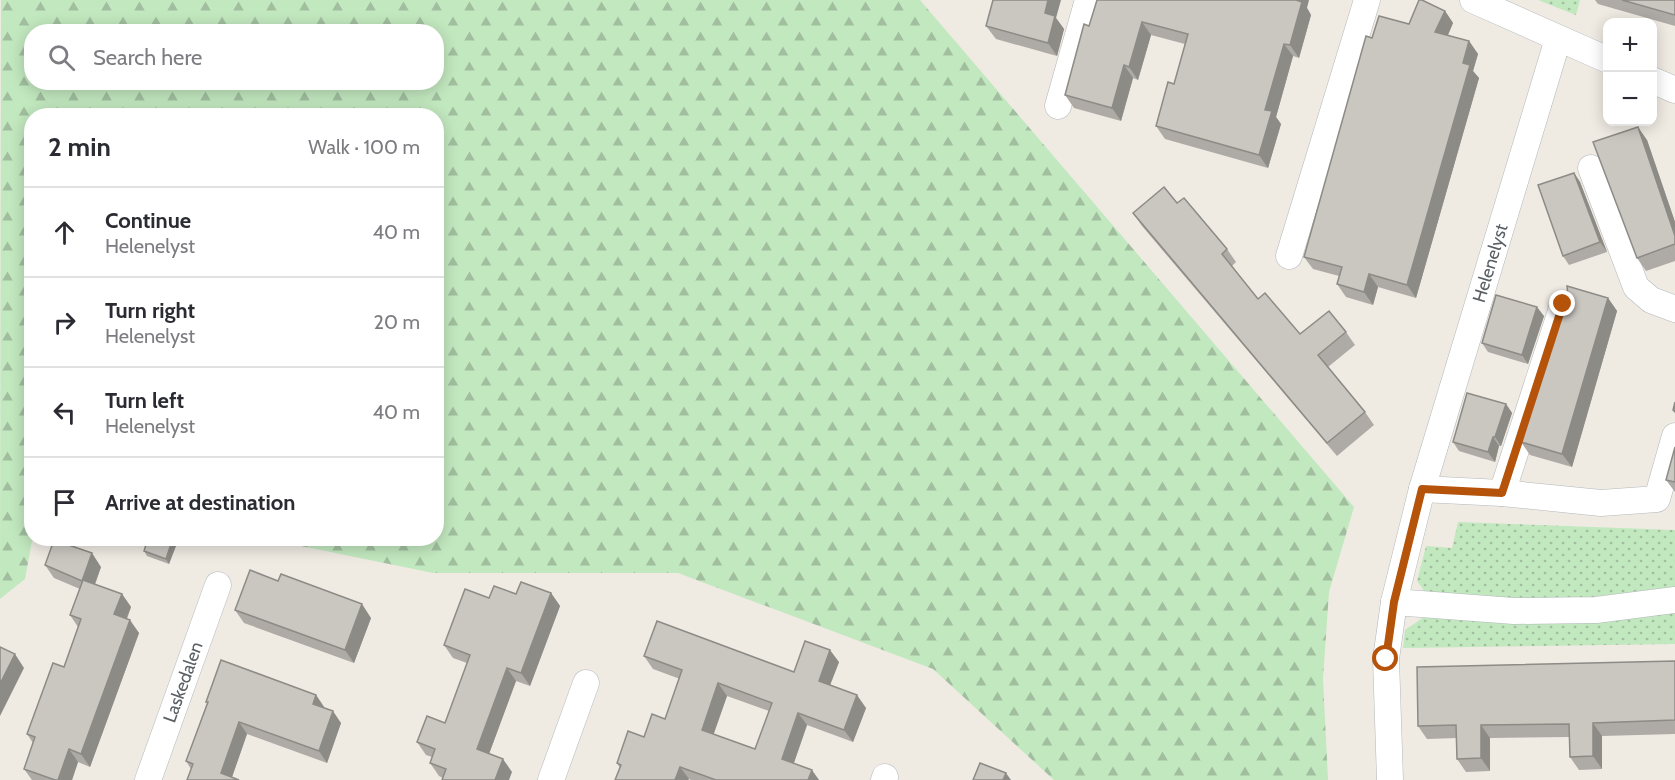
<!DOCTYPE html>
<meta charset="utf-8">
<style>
:root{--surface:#fff;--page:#f2f2f3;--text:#2b2b33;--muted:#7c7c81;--line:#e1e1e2}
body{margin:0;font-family:Cabin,sans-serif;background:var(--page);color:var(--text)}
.controls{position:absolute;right:18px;top:18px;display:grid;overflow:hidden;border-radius:12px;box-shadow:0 3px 15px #0003}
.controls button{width:54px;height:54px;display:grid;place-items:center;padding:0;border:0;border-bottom:2px solid var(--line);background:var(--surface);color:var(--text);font:30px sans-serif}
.stop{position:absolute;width:18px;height:18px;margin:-14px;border:4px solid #b45309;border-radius:50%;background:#fff}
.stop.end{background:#b45309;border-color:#fff;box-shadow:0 2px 6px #0008}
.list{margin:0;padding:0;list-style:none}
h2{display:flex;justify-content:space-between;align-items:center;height:78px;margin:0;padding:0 24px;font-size:26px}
h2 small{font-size:20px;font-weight:400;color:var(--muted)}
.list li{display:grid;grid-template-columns:39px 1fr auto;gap:18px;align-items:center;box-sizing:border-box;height:90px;padding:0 24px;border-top:2px solid var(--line)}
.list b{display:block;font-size:22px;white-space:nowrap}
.list p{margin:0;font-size:20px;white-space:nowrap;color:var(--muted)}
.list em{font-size:20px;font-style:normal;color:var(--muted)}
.icon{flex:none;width:33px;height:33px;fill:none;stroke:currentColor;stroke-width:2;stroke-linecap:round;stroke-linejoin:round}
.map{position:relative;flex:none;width:1675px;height:780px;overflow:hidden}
.search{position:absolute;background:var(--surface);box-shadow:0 3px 15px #0003;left:24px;top:24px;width:420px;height:66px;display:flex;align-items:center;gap:15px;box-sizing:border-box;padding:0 21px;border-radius:24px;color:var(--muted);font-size:22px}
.panel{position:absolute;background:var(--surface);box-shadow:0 3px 15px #0003;left:24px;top:108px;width:420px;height:438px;border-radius:24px}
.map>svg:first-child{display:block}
</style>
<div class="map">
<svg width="1675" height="780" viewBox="0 0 1675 780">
<defs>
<pattern id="grass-dots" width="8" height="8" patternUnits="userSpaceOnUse" patternTransform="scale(1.5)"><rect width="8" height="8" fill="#c2e8bf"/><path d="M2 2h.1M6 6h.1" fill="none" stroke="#a1bf9f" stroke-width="1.8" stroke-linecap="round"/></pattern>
<pattern id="forest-firs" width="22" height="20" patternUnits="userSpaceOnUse" patternTransform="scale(1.5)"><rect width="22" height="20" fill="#c2e8bf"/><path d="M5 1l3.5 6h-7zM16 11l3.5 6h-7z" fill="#a1bf9f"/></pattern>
</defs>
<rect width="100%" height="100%" fill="#efebe3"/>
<g fill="url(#grass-dots)">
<path d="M1538,0h42l-4,15z"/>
<path d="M1458,522l217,8v57l-108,13 -140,-5 -10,-14 9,-35 26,2z"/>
<path d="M1675,608v36l-272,4 2,-18 19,-13z"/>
</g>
<path fill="url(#forest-firs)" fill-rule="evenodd" d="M1,0h919l434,507 -25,85 -6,87 5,101h-274l-121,-111 -255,-96h-245l-166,-34 169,-1v-422h-404v422l4,1 -4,2 -7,38 -25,20zM32,32h404v50h-404z"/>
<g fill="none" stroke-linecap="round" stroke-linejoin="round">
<g stroke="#b4b7bb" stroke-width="27">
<g id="minor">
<path d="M1473,0l135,60"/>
<path d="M1652,80l23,10"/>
<path d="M1058,106l30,-106"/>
<path d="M1591,168l45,119 15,13 24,9"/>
<path d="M1289,256l78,-256"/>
<path d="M1422,489l80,4 99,10 56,-4 18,-63"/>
<path d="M1502,493l61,-188"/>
<path d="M1394,602l120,9 82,-1 79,-10"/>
<path id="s1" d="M148,780l70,-195"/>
<path d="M551,780l35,-97"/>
<path d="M884,780l1,-3"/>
<path id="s2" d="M1390,780l-4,-121 8,-57 28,-113 136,-450"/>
</g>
</g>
<use href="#minor" stroke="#fff" stroke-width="26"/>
</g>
<g fill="#aeaaa5" fill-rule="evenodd">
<path d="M1595,0h80v26l-77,-22z"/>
<path d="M1307,8l4,7 -12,43 -6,-2 -17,61 5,7 -13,44 -103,-29 -9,-13 18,-42 11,-40 -34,-9 -13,45 -5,-2 -12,43 -47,-13 -9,-13 24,-69z"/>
<path d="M1445,11l8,12 -5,12 21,6 9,13 -5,17 6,7 -63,220 -38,-11 -5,18 -27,-8 -9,-13 2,-8 -26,-7 -9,-12 68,-219z"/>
<path d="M1056,18l8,11 -7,27 -61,-17 -10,-13z"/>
<path d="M1647,140l28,82v39l-29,10 -9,-13z"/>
<path d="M1574,173l6,9 27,70 -38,13 -6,-9z"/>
<path d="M1177,203l50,46 9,13 -4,4 26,33 42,35 46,-2 9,13 -27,22 37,45 9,13 -37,31 -195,-230 -9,-13z"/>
<path d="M1608,298l9,13 -45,156 -42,-12 -9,-13z"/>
<path d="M1544,316l-16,48 -40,-12 -6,-9z"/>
<path d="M1506,404l6,9 -11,33h-2l-4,16 -36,-11 -6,-9z"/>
<path d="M1675,447v45l-9,-12z"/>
<path d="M179,538l-10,26 -22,-8 -3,-5z"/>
<path d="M45,565l56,2 -6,18 27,9 9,13 -4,12 12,14 -49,134 -12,-5 -6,18h-40l-8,-11 9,-26 -6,-9 37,-67 14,-40 -8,-12 10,-26 -26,-11z"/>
<path d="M551,593l9,13 -30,80 -14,-5 -27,73 23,18 -69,6 -4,-2 -9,-13 2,-6 -6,-2 -9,-13 28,-19 22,-60 -14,-5 -9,-13 45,-47 27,-4z"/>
<path d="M235,610l136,8 -17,45 -110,-40z"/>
<path d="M644,656l150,16 45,-10 -9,23 36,23 -13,34 -46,-17 -13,38 25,17h-128l-2,-1 -1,1h-73l5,-12 -3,-5 27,-26 21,-18 15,-40 -27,-10zM727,696l42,15 -14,38 -42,-15z"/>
<path d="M1675,661v73l-73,2v33l-23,1 -9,-13v-20l-80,1v33l-24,1 -9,-13v-21l-30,1 -9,-13z"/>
<path d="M316,695l8,12v1l17,15 -14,40 -80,-29 -15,43 -41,-8 -5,-8 21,-58 -1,-1z"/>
</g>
<g fill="#8d8b86">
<path d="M1048,0h13l-5,18 8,11 -7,27 -9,-13 -3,-30z"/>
<path d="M1296,0h13l-2,8 4,7 -12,43 -9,-13z"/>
<path d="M1445,11l8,12 -9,21 -9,-12z"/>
<path d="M1142,22l9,13 -13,45 -9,-13z"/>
<path d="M1469,41l9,13 -5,17 6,7 -63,220 -9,-13z"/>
<path d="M1284,44l9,12 -17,61 5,7 -13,44 -9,-13 6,-45z"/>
<path d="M1124,65l9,13 -12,43 -9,-13z"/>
<path d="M1638,127l9,13 28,82v14z"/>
<path d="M1574,173l6,9 27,70 -7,-10z"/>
<path d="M1369,274l9,13 -5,18 -9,-13z"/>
<path d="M1608,298l9,13 -45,156 -10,-13z"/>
<path d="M1537,307l7,9 -16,48 -6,-9z"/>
<path d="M1506,404l6,9 -11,33 -6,-9z"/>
<path d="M1493,437l6,9 -4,16 -7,-10z"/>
<path d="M173,538h6l-10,26 -3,-5z"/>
<path d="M92,553l9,14 -10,27 -9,-13z"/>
<path d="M551,593l9,13 -30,80 -9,-13z"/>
<path d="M122,594l9,13 -8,20 -9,-13z"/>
<path d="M362,604l9,14 -17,45 -9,-13z"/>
<path d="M130,620l9,13 -49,134 -9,-13z"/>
<path d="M830,650l9,12 -12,31 -8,-12z"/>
<path d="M15,654l9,14 -24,48v-32z"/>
<path d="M507,668l9,13 -30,81 -9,-13z"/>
<path d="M718,683l9,13 -16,46 -9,-12z"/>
<path d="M316,695l8,12 -3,9 -8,-12z"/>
<path d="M857,695l9,13 -13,34 -9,-12z"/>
<path d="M333,711l8,12 -14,40 -8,-12z"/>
<path d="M798,713l9,12 -16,46 -9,-12z"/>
<path d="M239,722l8,12 -16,46 -10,-7z"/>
<path d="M1593,723l9,13v33l-9,-13z"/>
<path d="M1481,725l9,13v33l-9,-13z"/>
<path d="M69,749l9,13 -6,18h-14z"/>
<path d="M503,759l9,13 -3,8h-14z"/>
<path d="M680,767l9,12 -1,1h-13z"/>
<path d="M812,770l7,10h-11z"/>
<path d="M1006,773l5,7h-8z"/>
</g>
<g fill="#cac6c0" stroke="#8d8b86" stroke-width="1.5" fill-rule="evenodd">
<path d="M993,0h55l-3,13 10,3 -7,27 -62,-17z"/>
<path d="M1097,0h199l6,2 -12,43 -6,-1 -19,66 7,1 -13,44 -103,-29 12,-44 6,2 14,-50 -46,-12 -13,45 -5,-2 -12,43 -47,-13 19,-71 5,2z"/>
<path d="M1419,0h3l23,11 -10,21 34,9 -6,22 7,2 -63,220 -38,-11 -5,18 -27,-8 5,-17 -38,-10 62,-221 6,2 7,-22 30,8z"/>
<path d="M1622,0h53v15z"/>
<path d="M1638,127l37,109v8l-38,14 -44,-116z"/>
<path d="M1574,173l26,69 -37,14 -25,-71z"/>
<path d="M1164,187l13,16 7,-5 43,51 -5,5 36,45 7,-6 35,41 29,-23 17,21 -28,23 47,57 -38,31 -194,-230z"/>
<path d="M1567,286l41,12 -46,156 -41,-12 47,-146z"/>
<path d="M1496,295l41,12 -15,48 -40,-12z"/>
<path d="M1467,393l39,11 -11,33h-2l-5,15 -35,-10z"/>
<path d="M1675,402v10l-2,-2z"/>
<path d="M1675,447v35l-9,-2z"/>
<path d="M148,538h25l-7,21 -22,-8z"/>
<path d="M54,540l38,13 -10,28 -37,-16z"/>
<path d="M250,570l28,11 3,-7 81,30 -17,46 -110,-40z"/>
<path d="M83,580l39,14 -8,20 16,6 -49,134 -12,-5 -11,31h-3l-31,-11 11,-32 -8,-3 26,-71 11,4 17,-48 -11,-4z"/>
<path d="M521,582l30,11 -30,80 -14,-5 -30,81 26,10 -8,21h-53l4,-11 -16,-6 5,-14 -18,-7 10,-26 18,7 25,-68 -26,-10 21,-56 24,9 5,-12 22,8z"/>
<path d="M657,621l137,51 11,-31 25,9 -11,31 38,14 -13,35 -46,-17 -16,46 30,11 -4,10h-92l-36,-13 -5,13h-60l6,-15 -4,-2 11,-32 16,6 8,-23 13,5 17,-49 -38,-14zM718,683l54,20 -17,46 -53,-19z"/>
<path d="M0,647l15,7 -15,30z"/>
<path d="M221,660l95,35 -3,9 20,7 -14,40 -80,-29 -18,51 18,7h-52l6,-16 -7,-3 22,-59h-2z"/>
<path d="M1675,661v59l-82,3v33l-23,1 -1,-33 -88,1v33l-24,1 -1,-34 -38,1 -1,-59z"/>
<path d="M980,763l26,10 -3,7h-30z"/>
</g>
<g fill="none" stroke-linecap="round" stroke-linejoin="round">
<path stroke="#b45309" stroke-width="8" d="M1386,659l8,-57 28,-113 80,4 61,-189"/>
</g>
<g text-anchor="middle" stroke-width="6" stroke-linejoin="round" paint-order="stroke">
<g font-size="18" fill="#5b6065" stroke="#fff">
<text dy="6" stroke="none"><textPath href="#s2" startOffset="531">Helenelyst</textPath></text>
<text dy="6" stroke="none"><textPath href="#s1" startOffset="104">Laskedalen</textPath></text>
</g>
</g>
</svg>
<div class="controls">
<button>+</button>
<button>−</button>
</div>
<div class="stop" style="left:1386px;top:659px"></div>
<div class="stop end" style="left:1563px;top:304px"></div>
<div class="search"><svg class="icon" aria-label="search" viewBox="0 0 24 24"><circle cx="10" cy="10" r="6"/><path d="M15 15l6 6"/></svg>Search here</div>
<section class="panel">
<h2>2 min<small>Walk · 100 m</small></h2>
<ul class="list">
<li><svg class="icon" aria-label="ahead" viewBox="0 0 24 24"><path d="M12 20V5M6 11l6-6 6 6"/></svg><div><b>Continue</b><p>Helenelyst</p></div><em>40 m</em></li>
<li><svg class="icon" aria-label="right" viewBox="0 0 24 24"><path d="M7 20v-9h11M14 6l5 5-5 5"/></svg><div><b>Turn right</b><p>Helenelyst</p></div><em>20 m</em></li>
<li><svg class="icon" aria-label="left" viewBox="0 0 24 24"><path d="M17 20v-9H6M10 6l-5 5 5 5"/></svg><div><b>Turn left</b><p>Helenelyst</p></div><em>40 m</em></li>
<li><svg class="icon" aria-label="arrive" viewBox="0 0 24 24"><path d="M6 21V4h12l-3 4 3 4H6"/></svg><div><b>Arrive at destination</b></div></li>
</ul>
</section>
</div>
